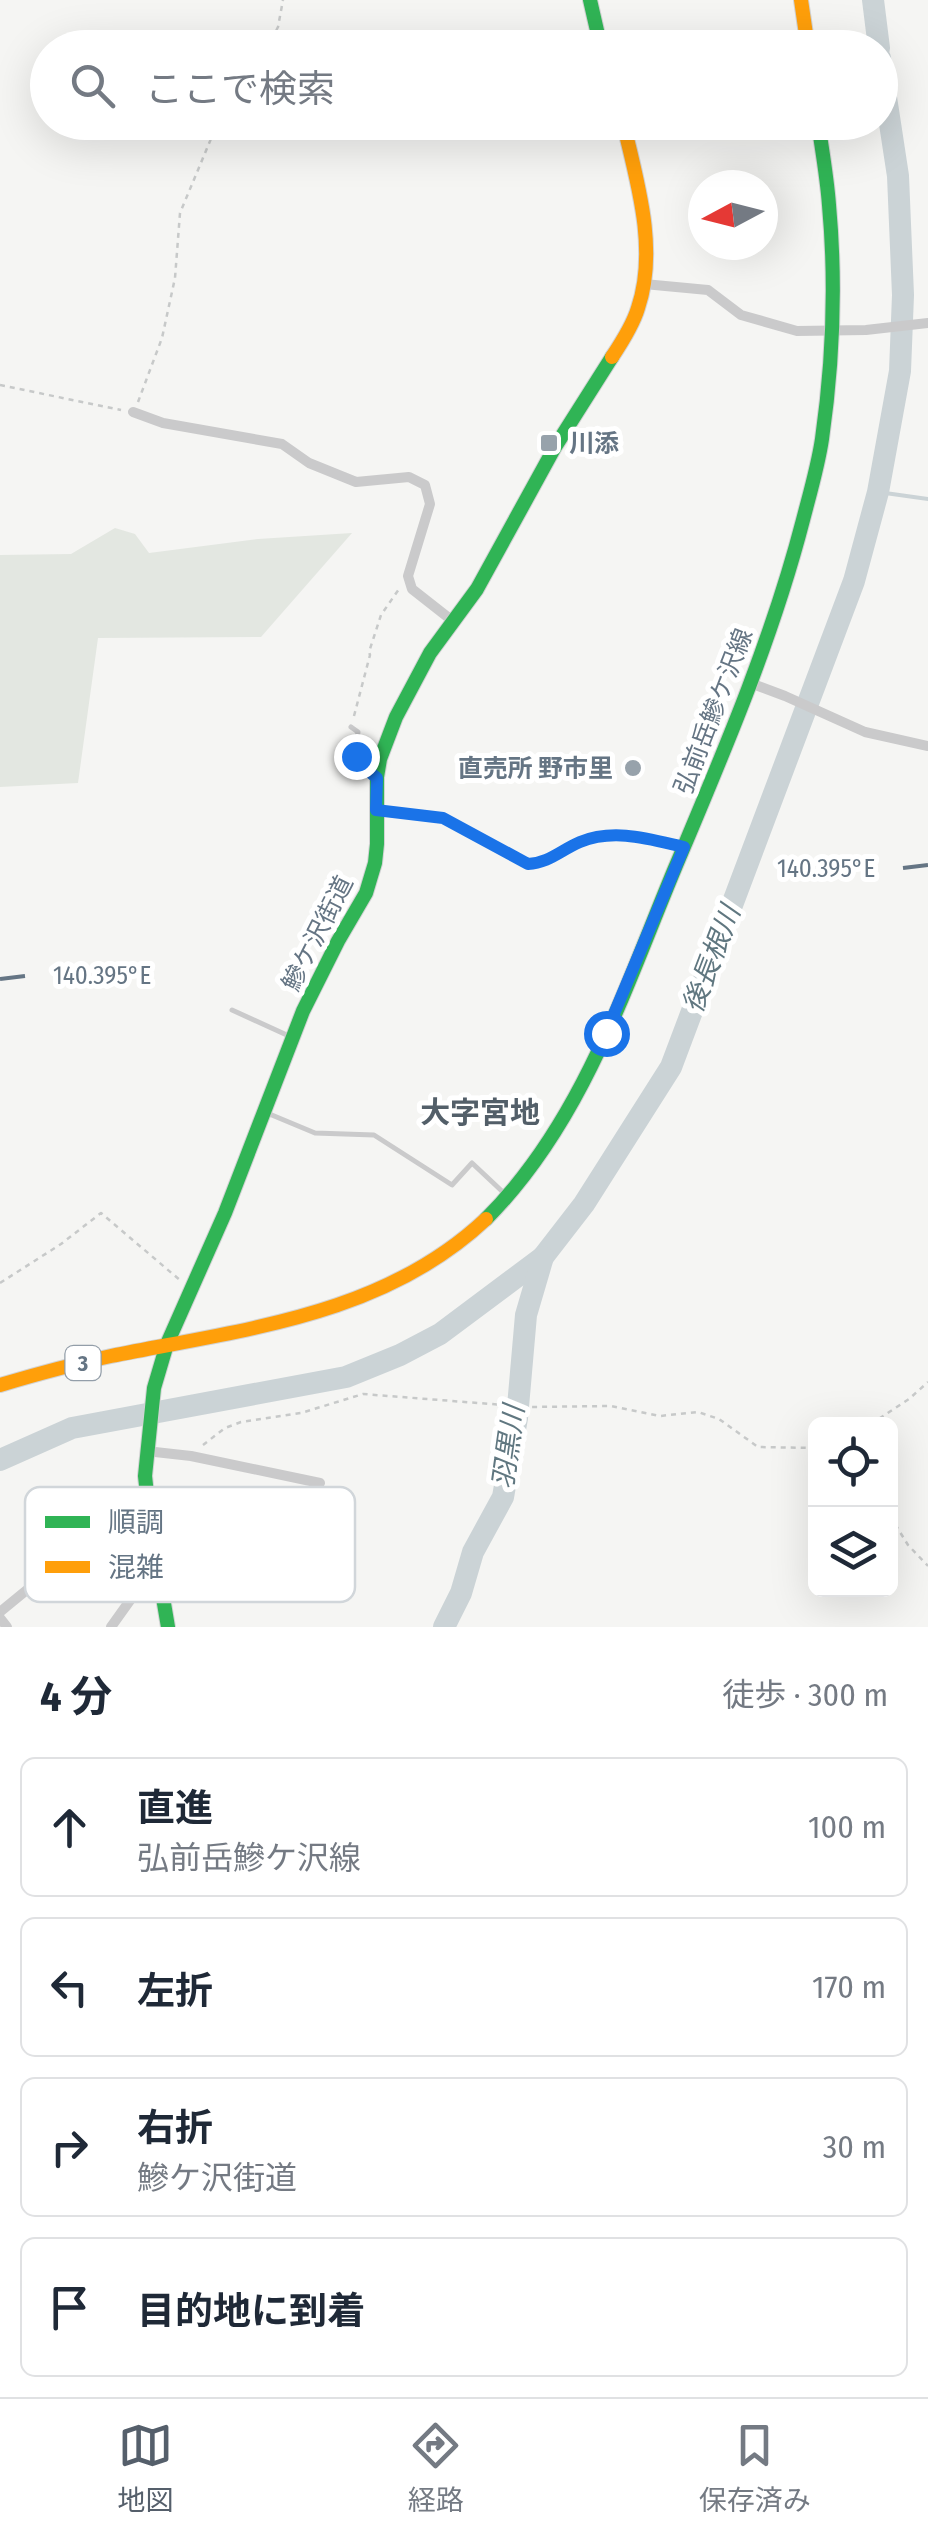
<!DOCTYPE html>
<html lang="ja">
<meta charset="utf-8">
<style>
:root{--surface:#fff;--page:#f2f2f3;--text:#1f2937;--muted:#747a83;--line:#e0e1e3;--accent:#555f6b}
body{margin:0;font-family:"Fira Sans Condensed","Noto Sans JP",sans-serif;background:var(--page);color:var(--text)}
.controls{position:absolute;right:30px;bottom:30px;display:grid;overflow:hidden;border-radius:15px;box-shadow:0 10px 40px #0002}
.controls button{width:90px;height:90px;display:grid;place-items:center;padding:0;border:0;border-bottom:2px solid var(--line);background:var(--surface);color:var(--text);font:50px sans-serif}
.compass{position:absolute;left:688px;top:170px;width:90px;height:90px;border-radius:50%;background:var(--surface);box-shadow:0 10px 40px #0002;rotate:263deg}
.stop{position:absolute;width:30px;height:30px;margin:-22px;border:8px solid #1a73e8;border-radius:50%;background:#fff}
.stop.end{background:#1a73e8;border-color:#fff;box-shadow:0 2px 10px #0008}
.list{margin:0;padding:0;list-style:none}
h2{display:flex;justify-content:space-between;align-items:center;height:130px;margin:0;padding:0 40px;font-size:42px}
h2 small{font-size:32px;font-weight:400;color:var(--muted)}
.list li{display:grid;grid-template-columns:65px 1fr auto;gap:30px;align-items:center;box-sizing:border-box;height:140px;margin:0 20px 20px;padding:0 20px;border:2px solid var(--line);border-radius:15px}
.list b{display:block;font-size:38px;white-space:nowrap}
.list p{margin:0;font-size:32px;white-space:nowrap;color:var(--muted)}
.list em{font-size:32px;font-style:normal;color:var(--muted)}
.icon{flex:none;width:55px;height:55px;fill:none;stroke:currentColor;stroke-width:2;stroke-linecap:round;stroke-linejoin:round}
.map{position:relative;flex:none;width:928px;height:1627px;overflow:hidden}
.search{position:absolute;background:var(--surface);box-shadow:0 10px 40px #0002;left:30px;right:30px;top:30px;height:110px;display:flex;align-items:center;gap:25px;box-sizing:border-box;padding:0 35px;border-radius:55px;color:var(--muted);font-size:38px}
.sheet{height:770px;background:var(--surface)}
nav{display:flex;justify-content:space-around;align-items:center;box-sizing:border-box;height:140px;border-top:2px solid var(--line);background:var(--surface);font-size:28px;color:var(--muted)}
nav a{display:grid;justify-items:center;gap:5px}
nav .on{color:var(--accent)}
.map>svg:first-child{display:block}
</style>
<div class="map">
<svg width="928" height="1627" viewBox="0 0 928 1627">
<rect width="100%" height="100%" fill="#f5f5f3"/>
<path fill="#e3e7e1" d="M115,528l20,6 14,19 109,-14 94,-6 -91,104 -163,1 -20,145 -78,4v-232l71,-1z"/>
<g fill="none" stroke-linecap="round" stroke-linejoin="round">
<path stroke="#cbd3d6" stroke-width="4" d="M878,492l50,7"/>
<g stroke="#cbd3d6" stroke-width="22">
<path d="M873,0l6,48"/>
<path d="M0,1460l72,-32 274,-51 54,-22 40,-21 103,-77 41,-53 87,-137 183,-486 24,-89 22,-121 3,-76 -5,-119 -18,-118"/>
<path d="M444,1627l17,-34 12,-41 30,-55 14,-79 9,-103 17,-58"/>
</g>
<g stroke="#d2d3d4" stroke-width="16">
<g id="fast">
<path d="M590,0l11,48"/>
<path d="M486,1219c96,-96 138,-229 189,-351 48,-114 97,-228 128,-348 7,-27 15,-54 19,-81 11,-77 14,-157 7,-234 -2,-28 -7,-55 -11,-83"/>
<path d="M168,1627l-18,-106 -5,-45 9,-88 13,-44 58,-131 78,-202 35,-70 28,-48 9,-30 2,-19v-67l3,-18 16,-42 34,-64 47,-64 78,-142 57,-90"/>
</g>
</g>
<g stroke="#d2d3d4" stroke-width="16">
<g id="slow">
<path d="M801,0l7,48"/>
<path d="M612,357c10,-15 21,-32 26,-49 20,-59 -1,-127 -15,-186"/>
<path d="M0,1385c37,-11 74,-21 111,-29 133,-27 272,-40 375,-137"/>
</g>
</g>
<g stroke="#c7c9c9" stroke-width="2.5" stroke-dasharray="5 5" stroke-linecap="butt">
<path d="M267,48l11,-21 5,-27"/>
<path d="M0,385l121,25"/>
<path d="M138,402l24,-64 13,-60 5,-65 38,-91"/>
<path d="M354,716l16,-61 -1,-3 12,-37 18,-26"/>
<path d="M392,812l51,6 85,45c21,0 34,-13 53,-21 30,-12 59,-5 89,2"/>
<path d="M0,1283l61,-39 40,-31 80,68"/>
<path d="M871,1424l38,-25 19,-17"/>
<path d="M203,1445l22,-17 16,-6 60,-9 62,-19 166,13 82,-1 49,10 38,-4 21,7 39,28 58,1"/>
<path d="M890,1516l18,29 20,21"/>
</g>
<g stroke="#cacacb" stroke-width="5">
<path d="M351,727l7,5c-4,22 -1,30 17,44"/>
<path d="M232,1010l57,26"/>
<path d="M267,1113l48,20 59,2 78,50 20,-22 33,31"/>
</g>
<g stroke="#cacacb" stroke-width="10">
<path d="M644,284l64,6 33,25 56,16 69,-1 62,-7"/>
<path d="M133,412l30,11 119,21 27,19 47,19 53,-5 16,8 5,19 -22,72 4,13 42,33"/>
<path d="M750,683l35,13 80,36 63,14"/>
<path d="M146,1451l45,5 129,27"/>
<path d="M0,1612l78,-64 43,-22 29,-5"/>
<path d="M0,1618l7,9"/>
<path d="M111,1627l25,-35 24,-14"/>
</g>
<use href="#fast" stroke="#30b455" stroke-width="14"/>
<use href="#slow" stroke="#ff9f0a" stroke-width="14"/>
</g>
<g fill="none" stroke-linecap="round" stroke-linejoin="round">
<path stroke="#1a73e8" stroke-width="12" d="M356,756l4,8 17,14 -1,32 67,8 85,46c21,-1 33,-14 52,-22 34,-14 69,-3 104,5l-78,186"/>
</g>
<path fill="none" stroke="#657584" stroke-width="4" d="M903,868l25,-3M0,979l25,-3"/>
<g fill="#97a2ab" stroke="#fff" stroke-width="4">
<rect x="539" y="433" width="20" height="20" rx="5"/>
<circle cx="633" cy="768" r="10"/>
</g>
<g text-anchor="middle" stroke-width="10" stroke-linejoin="round" paint-order="stroke">
<rect fill="#fff" stroke="#939ea9" stroke-width="2.5" x="65.5" y="1346" width="35" height="34" rx="8"/>
<g font-size="22" font-weight="bold" fill="#657584">
<text x="83" y="1371">3</text>
</g>
<g font-size="25" font-weight="bold" fill="#657584" stroke="#fff" text-anchor="start">
<text x="569" y="452">川添</text>
<text x="613" y="777" text-anchor="end">直売所 野市里</text>
</g>
<g font-size="25" fill="#657584" stroke="#fff">
<text transform="translate(713 711) rotate(-69)" y="9">弘前岳鰺ケ沢線</text>
<text transform="translate(317 933) rotate(-63)" y="9">鰺ケ沢街道</text>
</g>
<g font-size="28" font-style="italic" fill="#607780" stroke="#fff">
<text transform="translate(711 959) rotate(-69)" y="10">後長根川</text>
<text transform="translate(508 1447) rotate(-82)" y="10">羽黒川</text>
</g>
<g font-size="30" font-weight="bold" fill="#535f69" stroke="#fff">
<text x="480" y="1123">大字宮地</text>
</g>
</g>
<rect x="25" y="1487" width="330" height="115" rx="15" fill="#fff" stroke="#d1d6da" stroke-width="2.5"/>
<rect x="45" y="1516" width="45" height="12" fill="#30b455"/>
<rect x="45" y="1561" width="45" height="12" fill="#ff9f0a"/>
<g font-size="28" fill="#657584">
<text x="108" y="1532">順調</text>
<text x="108" y="1577">混雑</text>
</g>
<g font-size="25" text-anchor="middle" fill="#657584" stroke="#fff" stroke-width="10" stroke-linejoin="round" paint-order="stroke">
<text x="826" y="877">140.395°E</text>
<text x="102" y="984">140.395°E</text>
</g>
</svg>
<div class="controls">
<button><svg class="icon" aria-label="locate" viewBox="0 0 24 24"><circle cx="12" cy="12" r="6"/><path d="M12 2v4M12 18v4M2 12h4M18 12h4"/></svg></button>
<button><svg class="icon" aria-label="layers" viewBox="0 0 24 24"><path d="M12 4l9 5-9 5-9-5zM3 14l9 5 9-5"/></svg></button>
</div>
<svg class="compass" viewBox="-18 -18 36 36"><path d="M0-13l5 13h-10z" fill="#e53935"/><path d="M0 13l5-13h-10z" fill="#747a83"/></svg>
<div class="stop" style="left:606px;top:1033px"></div>
<div class="stop end" style="left:356px;top:756px"></div>
<div class="search"><svg class="icon" aria-label="search" viewBox="0 0 24 24"><circle cx="10" cy="10" r="6"/><path d="M15 15l6 6"/></svg>ここで検索</div>
</div>
<section class="sheet">
<h2>4 分<small>徒歩 · 300 m</small></h2>
<ul class="list">
<li><svg class="icon" aria-label="ahead" viewBox="0 0 24 24"><path d="M12 20V5M6 11l6-6 6 6"/></svg><div><b>直進</b><p>弘前岳鰺ケ沢線</p></div><em>100 m</em></li>
<li><svg class="icon" aria-label="left" viewBox="0 0 24 24"><path d="M17 20v-9H6M10 6l-5 5 5 5"/></svg><div><b>左折</b></div><em>170 m</em></li>
<li><svg class="icon" aria-label="right" viewBox="0 0 24 24"><path d="M7 20v-9h11M14 6l5 5-5 5"/></svg><div><b>右折</b><p>鰺ケ沢街道</p></div><em>30 m</em></li>
<li><svg class="icon" aria-label="arrive" viewBox="0 0 24 24"><path d="M6 21V4h12l-3 4 3 4H6"/></svg><div><b>目的地に到着</b></div></li>
</ul>
</section>
<nav>
<a class="on"><svg class="icon" aria-label="map" viewBox="0 0 24 24"><path d="M3 6l6-2 6 2 6-2v14l-6 2-6-2-6 2zM9 4v14M15 6v14"/></svg>地図</a>
<a><svg class="icon" aria-label="directions" viewBox="0 0 24 24"><path d="M12 3l9 9-9 9-9-9zM9 14v-3h6M13 9l2 2-2 2"/></svg>経路</a>
<a><svg class="icon" aria-label="saved" viewBox="0 0 24 24"><path d="M7 4h10v16l-5-4-5 4z"/></svg>保存済み</a>
</nav>
